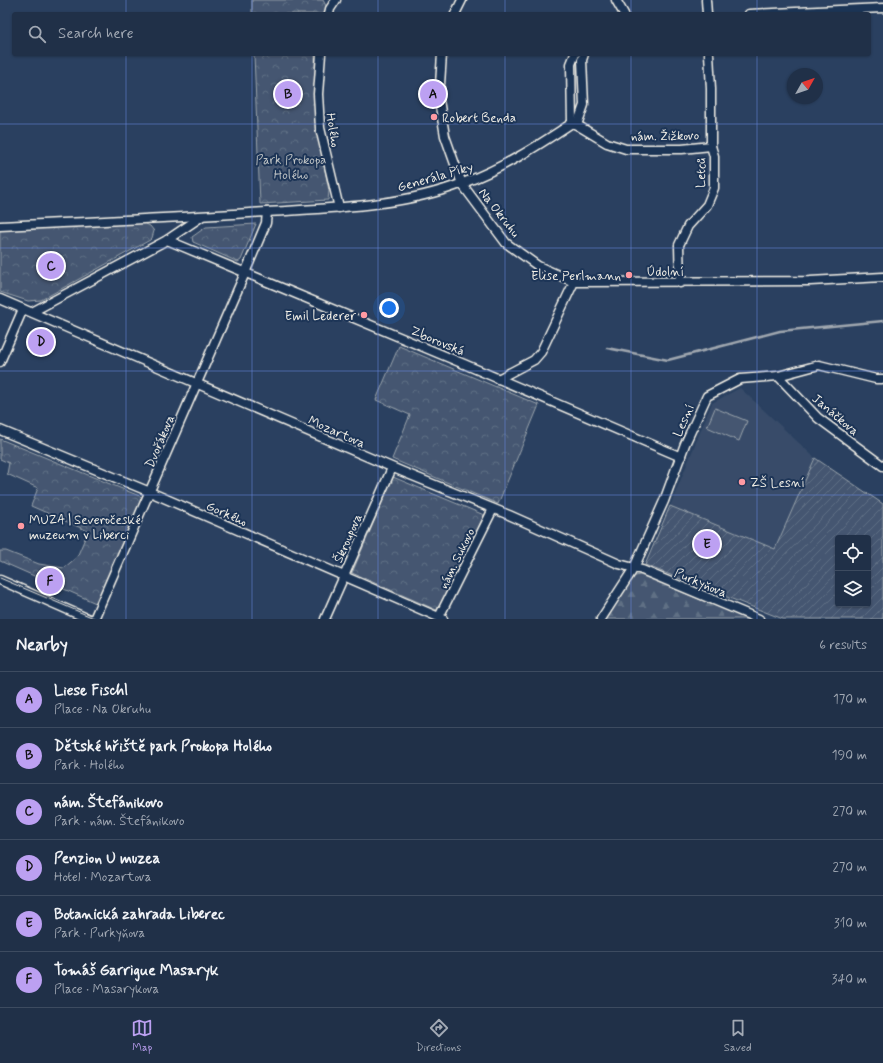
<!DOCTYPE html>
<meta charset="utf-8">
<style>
:root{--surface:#203048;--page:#2d3c52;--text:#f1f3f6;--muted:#a2a9b4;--line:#3d4b60;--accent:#bca0f2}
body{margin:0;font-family:Mynerve,sans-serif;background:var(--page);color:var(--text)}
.controls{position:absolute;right:12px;bottom:12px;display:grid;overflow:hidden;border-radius:4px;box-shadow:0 1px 3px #0004}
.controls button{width:36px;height:36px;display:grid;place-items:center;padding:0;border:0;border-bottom:1px solid var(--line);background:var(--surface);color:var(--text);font:20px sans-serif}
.compass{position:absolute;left:787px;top:68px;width:36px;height:36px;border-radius:50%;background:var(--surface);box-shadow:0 1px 3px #0004;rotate:50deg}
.you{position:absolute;left:389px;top:308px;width:14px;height:14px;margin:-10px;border:3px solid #fff;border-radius:50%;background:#1a73e8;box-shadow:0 0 0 6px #1a73e833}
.badge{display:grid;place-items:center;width:26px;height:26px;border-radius:50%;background:var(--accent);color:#111;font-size:13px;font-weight:700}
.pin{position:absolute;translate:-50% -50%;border:2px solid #fff;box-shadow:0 1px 4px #0006}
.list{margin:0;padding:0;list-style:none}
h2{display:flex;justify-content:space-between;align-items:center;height:52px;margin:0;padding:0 16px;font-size:17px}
h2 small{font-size:13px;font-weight:400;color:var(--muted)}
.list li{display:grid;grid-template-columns:26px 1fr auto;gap:12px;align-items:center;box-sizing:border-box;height:56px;padding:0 16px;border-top:1px solid var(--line)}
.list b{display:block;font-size:15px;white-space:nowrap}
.list p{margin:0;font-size:13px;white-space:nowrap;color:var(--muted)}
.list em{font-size:13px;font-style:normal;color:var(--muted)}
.icon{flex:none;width:22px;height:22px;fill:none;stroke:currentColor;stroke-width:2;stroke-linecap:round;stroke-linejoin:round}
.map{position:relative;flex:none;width:883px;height:619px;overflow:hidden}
.search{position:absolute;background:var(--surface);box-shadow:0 1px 3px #0004;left:12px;right:12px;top:12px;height:44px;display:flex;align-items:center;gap:10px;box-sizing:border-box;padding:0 14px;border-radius:4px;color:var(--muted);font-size:15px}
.sheet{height:388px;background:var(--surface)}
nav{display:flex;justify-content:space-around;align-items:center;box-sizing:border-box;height:56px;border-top:1px solid var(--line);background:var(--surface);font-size:11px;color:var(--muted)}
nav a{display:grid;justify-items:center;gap:2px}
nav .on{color:var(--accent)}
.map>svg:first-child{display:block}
</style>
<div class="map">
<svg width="883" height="619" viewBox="0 0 883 619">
<defs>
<pattern id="forest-firs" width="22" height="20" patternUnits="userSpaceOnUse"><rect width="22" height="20" fill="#445771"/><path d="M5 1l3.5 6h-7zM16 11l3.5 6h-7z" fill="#607085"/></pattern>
<pattern id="park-crowns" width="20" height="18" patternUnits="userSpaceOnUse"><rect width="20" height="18" fill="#445771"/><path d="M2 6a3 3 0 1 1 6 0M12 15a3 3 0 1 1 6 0" fill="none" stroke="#607085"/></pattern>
<pattern id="garden-furrows" width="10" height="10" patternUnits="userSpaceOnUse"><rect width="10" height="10" fill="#445771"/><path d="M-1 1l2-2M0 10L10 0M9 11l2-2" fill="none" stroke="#607085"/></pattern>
</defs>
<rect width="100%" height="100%" fill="#2a4060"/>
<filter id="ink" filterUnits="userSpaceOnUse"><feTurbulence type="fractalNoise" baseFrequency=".025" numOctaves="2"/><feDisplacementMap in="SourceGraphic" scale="8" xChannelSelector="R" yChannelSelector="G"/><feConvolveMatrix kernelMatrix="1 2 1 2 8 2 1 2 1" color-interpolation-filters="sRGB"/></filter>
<g filter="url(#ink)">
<path fill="#374c69" d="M740,388l75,70 -40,91 -105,-43 42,-103z"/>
<path fill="#445771" stroke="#9ca4ac" d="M715,408l32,13 -8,20 -32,-14z"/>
<path fill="url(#forest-firs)" stroke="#9ca4ac" d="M640,575l108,44h-142l25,-42z"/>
<g fill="url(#park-crowns)" stroke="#9ca4ac">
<path d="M252,0h71l3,6v8h-74z"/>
<path d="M254,54h61l2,75 12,62 -1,9 -68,4z"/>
<path d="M144,223l6,3 4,5 -2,7 -2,2 -109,60 -13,1 -28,-9v-62z"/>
<path d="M256,224l-15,36 -3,2 -45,-20 -1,-5 14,-10z"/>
<path d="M399,346l140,59 -41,99 -106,-45 18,-44 -34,-15z"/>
<path d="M0,439l142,58 -44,107 -98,-43v-10h6l33,13 25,4 13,-11 11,-26 -57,-25 7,-18 -31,-14 2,-11 -9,-4z"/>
<path d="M393,477l91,38 -43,97 -89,-39z"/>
</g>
<path fill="url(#garden-furrows)" stroke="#9ca4ac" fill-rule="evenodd" d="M815,458l68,46v115h-100l-138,-54 25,-59 105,43zM838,538h30v66h-30z"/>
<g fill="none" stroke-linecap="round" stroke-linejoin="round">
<path stroke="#a1a8b0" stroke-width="2.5" d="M607,348l61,12 112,-29 103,-10"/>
<g stroke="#f4f1e8" stroke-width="11">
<g id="minor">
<path d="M616,0l8,14"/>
<path d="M706,0l1,14"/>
<path d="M329,14l1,-5 6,-9"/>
<path d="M455,14l7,-14"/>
<path d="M749,14l134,-6"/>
<path d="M321,54l-3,40 2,34 19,80"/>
<path d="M442,54l-3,46 6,36 17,48 44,59 32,23 36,16"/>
<path d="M572,123l5,2 30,18 19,6h56l29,-3"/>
<path d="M572,123l-1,-59 4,-10"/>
<path d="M577,125l7,-20 -2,-45 2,-6"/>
<path d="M0,226c89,-4 178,-8 266,-14 66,-4 135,-5 197,-29 40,-15 73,-36 109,-60"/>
<path d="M167,240l297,124 217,93"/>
<path d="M680,283l-1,-38 9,-19 19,-21 7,-17v-32l-3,-10v-57l-2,-35"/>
<path d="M0,299l403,173 106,43 110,49 23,6 117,49"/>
<path d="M32,312l135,-72 34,-23"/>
<path d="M0,362l23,-53"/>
<path d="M778,376l40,42 65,48"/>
<path d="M498,379l36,-19 7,-8 33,-70 236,-1 73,-4"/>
<path d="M0,430l150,62 293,127"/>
<path d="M0,580l89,39"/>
<path d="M439,617l54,-108"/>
<path d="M94,619l151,-346 21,-50 1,-11"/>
<path d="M325,619l67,-151"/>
<path d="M601,619l33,-51 30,-67 21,-57 22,-48 33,-17 38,-3 41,-11 57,14h7"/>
</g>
</g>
<use href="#minor" stroke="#1d3557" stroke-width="8"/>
<path stroke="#f4f1e8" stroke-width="1" d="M0,578l96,41"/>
</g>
</g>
<path fill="none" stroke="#6887de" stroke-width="1" stroke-opacity="0.55" d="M126,0v14M252,0v14M378,0v14M505,0v14M631,0v14M757,0v14M126,54v565M252,54v565M378,54v565M505,54v565M631,54v565M757,54v565M0,124h883M0,248h883M0,371h883M0,495h883"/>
<g fill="#ff9aa2" stroke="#1d3557" stroke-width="1.5">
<circle cx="434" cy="117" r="4"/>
<circle cx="629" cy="275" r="4"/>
<circle cx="364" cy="315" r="4"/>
<circle cx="742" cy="482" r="4"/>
<circle cx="21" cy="526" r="4"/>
</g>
<g text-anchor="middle" stroke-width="4" stroke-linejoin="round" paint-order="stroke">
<g font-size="13" fill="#f4f1e8" stroke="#1d3557" text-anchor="start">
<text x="442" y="122">Robert Benda</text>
<text x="621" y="280" text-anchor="end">Elise Perlmann</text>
<text x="356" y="320" text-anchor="end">Emil Lederer</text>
<text x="750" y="487">ZŠ Lesní</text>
<text x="29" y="524">MUZA | Severočeské<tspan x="29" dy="15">muzeum v Liberci</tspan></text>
</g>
<g font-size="13" fill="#f4f1e8" stroke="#1d3557">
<text transform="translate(334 130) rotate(81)" y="5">Holého</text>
<text transform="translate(665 135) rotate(-1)" y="5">nám. Žižkovo</text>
<text transform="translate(700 173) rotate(-89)" y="5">Letců</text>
<text transform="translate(435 176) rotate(-16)" y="5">Generála Píky</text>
<text transform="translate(500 212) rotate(52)" y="5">Na Okruhu</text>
<text x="665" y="276">Údolní</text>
<text transform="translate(438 340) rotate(23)" y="5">Zborovská</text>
<text transform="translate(836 414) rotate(40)" y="5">Janáčkova</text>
<text transform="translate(683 420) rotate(-66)" y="5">Lesní</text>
<text transform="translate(337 431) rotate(24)" y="5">Mozartova</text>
<text transform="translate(159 441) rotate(-67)" y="5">Dvořákova</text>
<text transform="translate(227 513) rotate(24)" y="5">Gorkého</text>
<text transform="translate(347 538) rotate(-66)" y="5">Škroupova</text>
<text transform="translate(456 558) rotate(-64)" y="5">nám. Sukovo</text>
<text transform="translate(701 582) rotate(23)" y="5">Purkyňova</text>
</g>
<g font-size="13" fill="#bfc3c4" stroke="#1d3557">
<text x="291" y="164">Park Prokopa<tspan x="291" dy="15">Holého</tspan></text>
</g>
</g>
</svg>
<div class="controls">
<button><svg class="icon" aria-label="locate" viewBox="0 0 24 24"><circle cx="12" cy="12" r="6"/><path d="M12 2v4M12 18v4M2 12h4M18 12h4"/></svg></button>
<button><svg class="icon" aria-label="layers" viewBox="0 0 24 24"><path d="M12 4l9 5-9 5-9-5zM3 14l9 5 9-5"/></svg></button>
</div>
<svg class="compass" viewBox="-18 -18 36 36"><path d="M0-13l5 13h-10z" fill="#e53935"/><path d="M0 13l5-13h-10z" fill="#a2a9b4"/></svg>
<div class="you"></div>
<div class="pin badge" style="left:433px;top:94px">A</div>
<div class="pin badge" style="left:288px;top:94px">B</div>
<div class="pin badge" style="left:51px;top:266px">C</div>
<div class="pin badge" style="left:41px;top:342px">D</div>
<div class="pin badge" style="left:707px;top:544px">E</div>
<div class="pin badge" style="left:50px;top:581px">F</div>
<div class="search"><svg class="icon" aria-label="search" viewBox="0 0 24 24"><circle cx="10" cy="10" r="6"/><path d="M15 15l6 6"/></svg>Search here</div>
</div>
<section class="sheet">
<h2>Nearby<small>6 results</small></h2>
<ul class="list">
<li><span class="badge">A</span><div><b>Liese Fischl</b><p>Place · Na Okruhu</p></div><em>170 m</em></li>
<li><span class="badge">B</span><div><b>Dětské hřiště park Prokopa Holého</b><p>Park · Holého</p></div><em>190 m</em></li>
<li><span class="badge">C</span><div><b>nám. Štefánikovo</b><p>Park · nám. Štefánikovo</p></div><em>270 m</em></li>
<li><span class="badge">D</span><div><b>Penzion U muzea</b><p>Hotel · Mozartova</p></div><em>270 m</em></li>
<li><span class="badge">E</span><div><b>Botanická zahrada Liberec</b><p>Park · Purkyňova</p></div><em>310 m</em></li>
<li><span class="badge">F</span><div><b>Tomáš Garrigue Masaryk</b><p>Place · Masarykova</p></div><em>340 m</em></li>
</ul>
</section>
<nav>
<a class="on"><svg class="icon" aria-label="map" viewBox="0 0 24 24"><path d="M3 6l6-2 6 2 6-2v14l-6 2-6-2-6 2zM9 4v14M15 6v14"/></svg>Map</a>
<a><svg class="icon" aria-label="directions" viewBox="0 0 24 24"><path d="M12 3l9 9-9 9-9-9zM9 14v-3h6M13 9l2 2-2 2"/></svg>Directions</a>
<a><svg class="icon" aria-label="saved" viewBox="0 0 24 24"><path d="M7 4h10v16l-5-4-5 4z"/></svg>Saved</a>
</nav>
